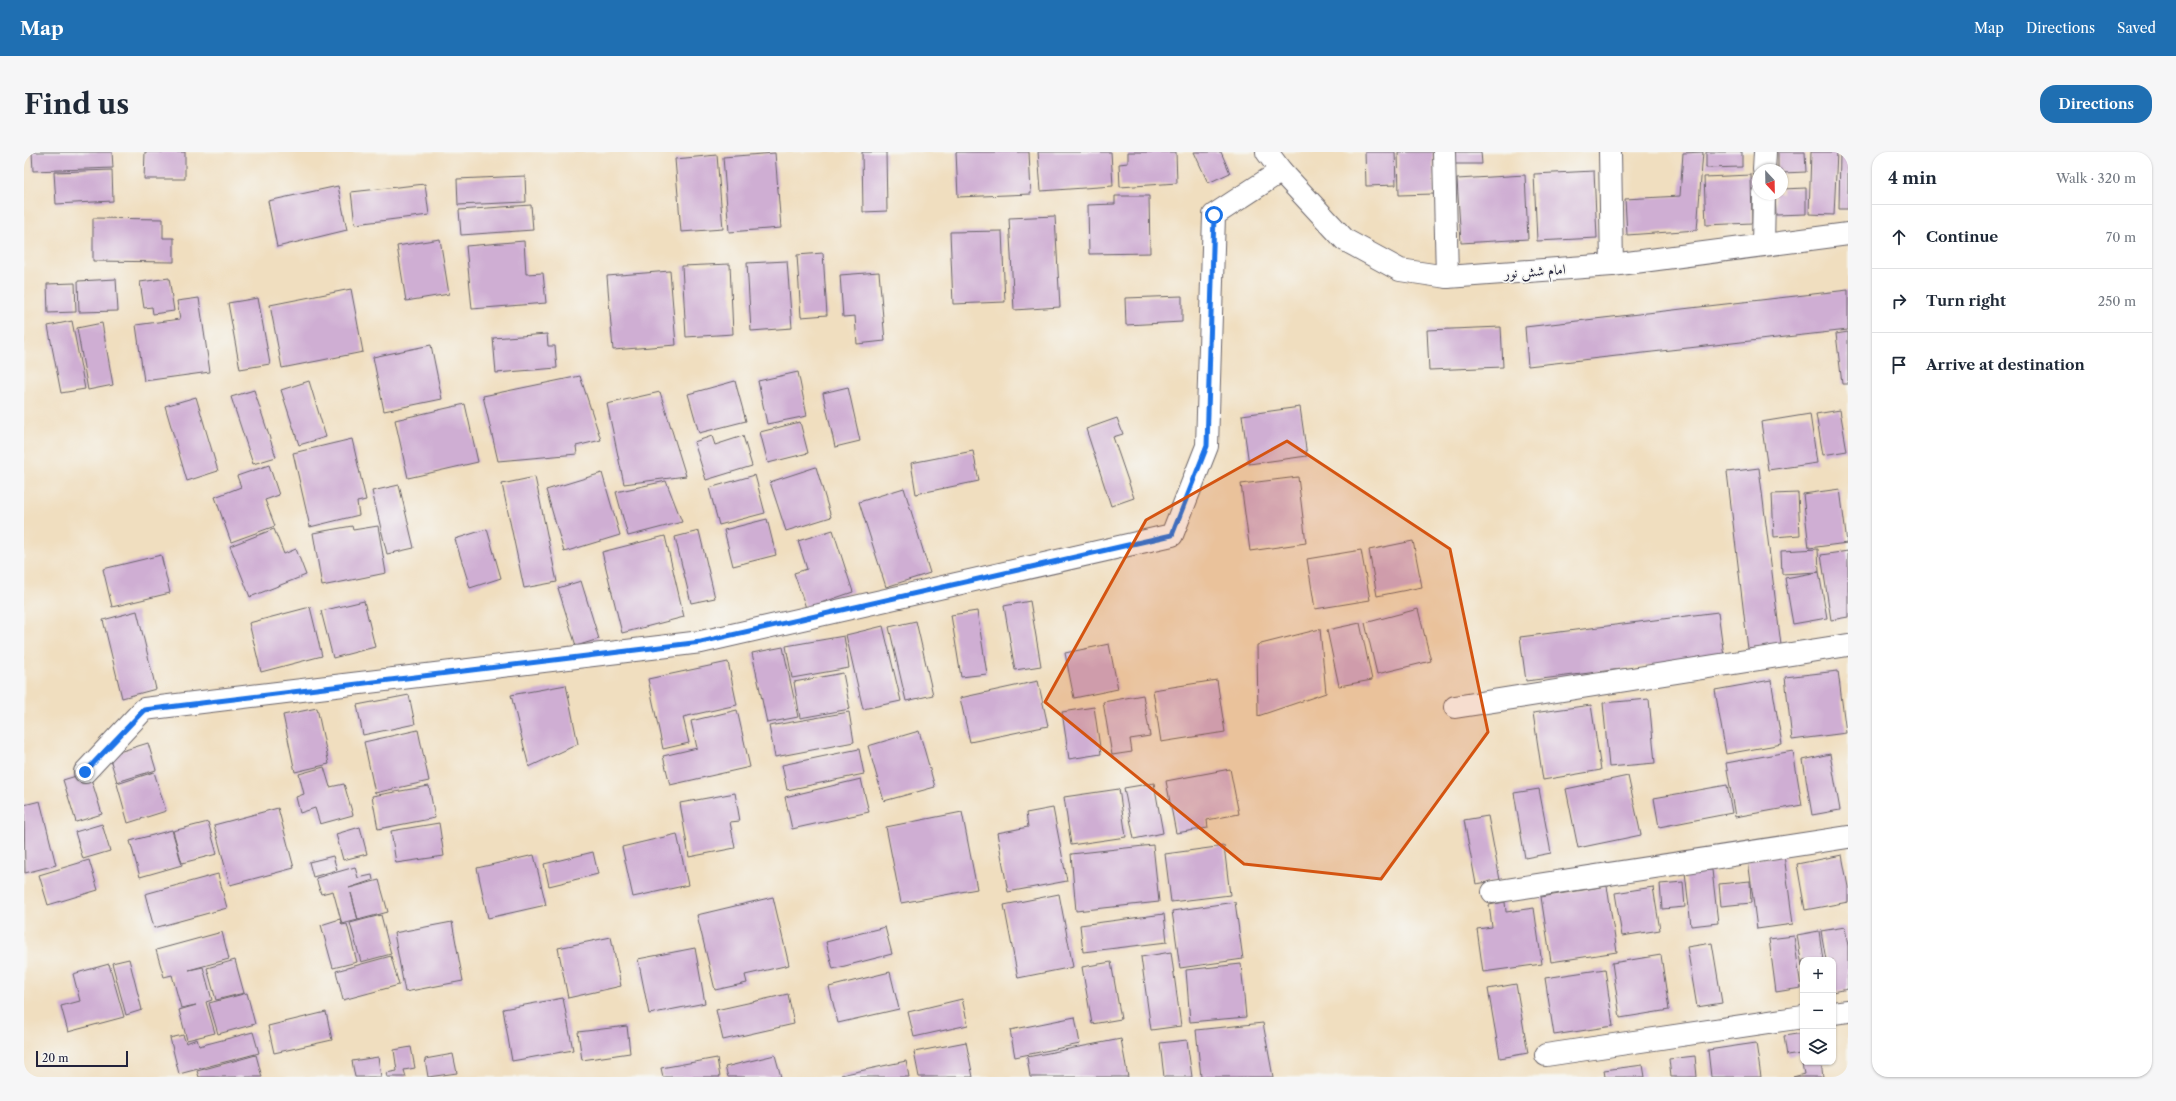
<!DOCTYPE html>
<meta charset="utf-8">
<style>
:root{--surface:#fff;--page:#f6f6f7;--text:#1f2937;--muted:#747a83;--line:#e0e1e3;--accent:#1f6fb2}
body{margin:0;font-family:"Libre Caslon Text",Amiri,serif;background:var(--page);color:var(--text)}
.controls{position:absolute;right:12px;bottom:12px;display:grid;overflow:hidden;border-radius:8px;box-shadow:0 1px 3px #0004}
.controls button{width:36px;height:36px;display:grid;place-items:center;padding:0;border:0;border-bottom:1px solid var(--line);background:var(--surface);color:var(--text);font:20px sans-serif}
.compass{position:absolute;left:1728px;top:12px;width:36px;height:36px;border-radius:50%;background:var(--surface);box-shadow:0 1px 3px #0004;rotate:158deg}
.scale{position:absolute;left:12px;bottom:10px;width:92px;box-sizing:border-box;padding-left:4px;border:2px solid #22223b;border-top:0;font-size:11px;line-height:14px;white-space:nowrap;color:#22223b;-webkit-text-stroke:3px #f6f6f2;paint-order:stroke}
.stop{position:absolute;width:12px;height:12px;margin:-9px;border:3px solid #1a73e8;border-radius:50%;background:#fff}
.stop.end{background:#1a73e8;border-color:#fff;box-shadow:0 1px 4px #0008}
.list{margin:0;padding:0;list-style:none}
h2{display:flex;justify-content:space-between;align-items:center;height:52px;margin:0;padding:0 16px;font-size:17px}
h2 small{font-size:13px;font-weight:400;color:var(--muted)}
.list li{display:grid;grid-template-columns:26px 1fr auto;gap:12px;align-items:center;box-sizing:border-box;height:64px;padding:0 16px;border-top:1px solid var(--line)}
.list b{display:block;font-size:15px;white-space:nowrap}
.list em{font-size:13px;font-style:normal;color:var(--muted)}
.icon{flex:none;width:22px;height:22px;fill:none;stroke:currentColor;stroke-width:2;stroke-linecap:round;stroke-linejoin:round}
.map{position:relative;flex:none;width:1824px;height:925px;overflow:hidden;border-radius:16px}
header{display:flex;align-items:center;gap:24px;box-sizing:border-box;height:56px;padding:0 20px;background:var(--accent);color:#fff}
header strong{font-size:19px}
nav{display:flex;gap:22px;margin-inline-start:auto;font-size:14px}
.intro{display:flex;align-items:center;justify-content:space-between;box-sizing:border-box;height:96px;padding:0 24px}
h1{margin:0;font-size:28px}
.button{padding:10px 18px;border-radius:16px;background:var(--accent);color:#fff;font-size:14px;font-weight:700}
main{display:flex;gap:24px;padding:0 24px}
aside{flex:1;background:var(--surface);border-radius:16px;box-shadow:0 1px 3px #0004}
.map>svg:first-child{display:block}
</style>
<header>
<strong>Map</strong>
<nav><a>Map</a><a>Directions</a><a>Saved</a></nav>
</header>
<div class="intro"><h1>Find us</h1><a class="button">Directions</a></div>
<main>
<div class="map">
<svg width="1824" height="925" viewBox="0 0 1824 925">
<rect width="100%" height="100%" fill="#f6f6f2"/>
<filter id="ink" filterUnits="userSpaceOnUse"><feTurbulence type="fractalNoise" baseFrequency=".025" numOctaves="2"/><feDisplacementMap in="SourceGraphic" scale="8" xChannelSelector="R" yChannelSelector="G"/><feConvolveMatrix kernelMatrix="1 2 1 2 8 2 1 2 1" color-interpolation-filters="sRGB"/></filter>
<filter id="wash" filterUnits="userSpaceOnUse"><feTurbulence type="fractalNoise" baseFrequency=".012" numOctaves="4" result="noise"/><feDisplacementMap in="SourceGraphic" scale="16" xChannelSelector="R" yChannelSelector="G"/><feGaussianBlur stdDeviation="0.9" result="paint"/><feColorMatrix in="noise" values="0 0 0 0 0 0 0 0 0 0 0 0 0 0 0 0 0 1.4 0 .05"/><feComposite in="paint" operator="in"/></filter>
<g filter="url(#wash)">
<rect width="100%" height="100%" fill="#f0debf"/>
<g id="blocks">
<g fill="#cfaed3">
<path d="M8,0h80l1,16 -80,3z"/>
<path d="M121,0h40v27h-41z"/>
<path d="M838,0h24l1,59 -24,1z"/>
<path d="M932,0h73l2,42 -73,3z"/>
<path d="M1014,0h73l2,34 -72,5z"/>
<path d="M1104,0h48l1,31 -57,4 -1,-23 9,-1z"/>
<path d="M1170,0h27l9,21 -22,10z"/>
<path d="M1341,0h30l1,33 -30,1z"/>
<path d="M1374,0h35l1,42 -35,1z"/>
<path d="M1428,0h29l1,12h-30z"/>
<path d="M1679,0l-6,78 -70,5 -2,-36 55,-3 3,-43z"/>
<path d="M1682,0h36v15l-36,1z"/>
<path d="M1754,0h27l1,20 -24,1v-3h-4z"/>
<path d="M1787,0h26l-3,63 -25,-1z"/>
<path d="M1816,0h8v57h-9z"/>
<path d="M751,1l6,75 -52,4 -6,-75z"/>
<path d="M693,3l6,74 -42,3 -6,-73z"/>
<path d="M88,18l1,31 -57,3 -2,-32z"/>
<path d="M1570,19l3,67 -60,3 -3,-67z"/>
<path d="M1501,23l3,64 -67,4 -4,-64z"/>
<path d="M1727,23l1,48 -46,2 -2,-48z"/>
<path d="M501,24l1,26 -68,3 -1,-26z"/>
<path d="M401,32l4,31 -74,9 -4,-32z"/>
<path d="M314,34l9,44 -70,17 -9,-46z"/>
<path d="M1782,36v26l-30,1 -1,-21h7v-5z"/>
<path d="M1091,44h34l1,57 -61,1 -1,-49 27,-1z"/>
<path d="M507,53l2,25 -72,5 -2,-25z"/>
<path d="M1031,64l5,91 -46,3 -5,-92z"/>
<path d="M69,66l70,1v19h11v24l-81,-1z"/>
<path d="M978,79l3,71 -52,2 -3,-72z"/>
<path d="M416,87l9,55 -43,7 -9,-55z"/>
<path d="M500,89l2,33 17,-1 3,30 -74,6 -6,-63z"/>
<path d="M799,101l4,62 -26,2 -4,-62z"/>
<path d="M763,109l5,67 -41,3 -4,-68z"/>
<path d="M706,112l3,70 -47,3 -4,-71z"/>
<path d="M646,119l6,74 -63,5 -6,-74z"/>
<path d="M855,120l6,69 -28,3 -2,-28 -12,1 -3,-42z"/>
<path d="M145,126l5,33 -21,3 -1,-7 -8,1 -4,-26z"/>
<path d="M92,127l2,32 -39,1 -1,-31z"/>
<path d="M51,131l1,29 -28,1 -1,-29z"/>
<path d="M327,137l12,63 -81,16 -12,-63z"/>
<path d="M1824,138v40l-320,36 -3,-39z"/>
<path d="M1158,144v26l-56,3 -1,-27z"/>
<path d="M175,146l11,74 -66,9 -8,-56 44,-6 -3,-18z"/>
<path d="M234,146l12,66 -30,5 -12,-66z"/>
<path d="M48,169l13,68 -24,4 -13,-67z"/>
<path d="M78,171l11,62 -25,5 -11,-62z"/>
<path d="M1477,175l2,40 -74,3 -2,-40z"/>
<path d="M1824,180v52h-6l-6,-50z"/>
<path d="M523,182l1,12h7l2,22 -61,5 -3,-35z"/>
<path d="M407,193l11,54 -58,12 -11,-54z"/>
<path d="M774,220l9,44 -40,8 -9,-43z"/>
<path d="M556,224l21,64 -25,6 1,8 -79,7 -15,-65z"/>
<path d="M285,229l17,56 -27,8 -18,-55z"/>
<path d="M711,229l11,40 -47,12 -11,-39z"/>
<path d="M824,235l12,54 -25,6 -12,-54z"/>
<path d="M230,238l22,67 -23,7 -22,-67z"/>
<path d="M636,240l26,84 -62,8 -17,-80z"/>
<path d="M172,245l22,74 -31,10 -22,-75z"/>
<path d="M441,252l13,58 -70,16 -13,-58z"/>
<path d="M1276,255l7,49 -58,8 -7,-49z"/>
<path d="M1816,258l7,41 -24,4 -7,-41z"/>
<path d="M1786,262l7,49 -49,7 -7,-48z"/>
<path d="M1093,266l6,16 -10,3 21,61 -23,8 -25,-77z"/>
<path d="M776,270l8,31 -40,10 -8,-31z"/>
<path d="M688,284l3,9 28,-9 9,30 -46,14 -12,-38z"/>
<path d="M328,287l14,61 -9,2 2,13 -49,12 -17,-74z"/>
<path d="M949,299l6,30 -63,13 -5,-31z"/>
<path d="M245,313l10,30 -14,5 10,26 -44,16 -16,-45 26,-10 -4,-11z"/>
<path d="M792,315l15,50 -45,14 -16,-49z"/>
<path d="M1735,316l22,177 -33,4 -21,-177z"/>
<path d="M578,321l18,62 -56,17 -18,-62z"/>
<path d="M731,323l10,38 -46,12 -10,-37z"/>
<path d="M511,325l22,105 -33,6 -22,-104z"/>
<path d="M1274,325l8,66 -56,8 -9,-67z"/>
<path d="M642,329l16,41 -54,14 -12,-44z"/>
<path d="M375,333l15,63 -27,6 -15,-63z"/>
<path d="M880,336l26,85 -44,14 -27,-85z"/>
<path d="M1816,337l7,54 -38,5 -6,-54z"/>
<path d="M1774,341l2,42 -26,2 -2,-43z"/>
<path d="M743,367l9,36 -43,11 -9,-36z"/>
<path d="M328,374l1,4 25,-4 8,47 -64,13 -9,-53z"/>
<path d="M250,377l10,25 12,-5 10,26 -56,22 -20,-51z"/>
<path d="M463,377l14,49 -31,10 -15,-49z"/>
<path d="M809,378l20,62 -47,16 -12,-35 13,-4 -9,-28z"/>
<path d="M675,379l16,67 -24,5 -16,-66z"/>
<path d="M641,384l19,81 -62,16 -20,-81z"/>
<path d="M1389,389l9,46 -45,9 -8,-46z"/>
<path d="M1794,397l1,23 -37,2 -1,-23z"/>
<path d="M1337,398l9,50 -55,9 -8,-50z"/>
<path d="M1824,399v66l-17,3 -10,-65z"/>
<path d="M137,403l9,38 -58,14 -9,-38z"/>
<path d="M1795,420l8,46 -34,6 -8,-46z"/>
<path d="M557,429l18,58 -23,7 -18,-58z"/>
<path d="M340,449l11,46 -42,11 -12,-47z"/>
<path d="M1006,449l11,65 -26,4 -11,-64z"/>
<path d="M286,455l12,49 -61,16 -12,-49z"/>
<path d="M1394,457l13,52 -54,13 -12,-51z"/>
<path d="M113,459l19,78 -34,9 -19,-78z"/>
<path d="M953,459l10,63 -26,3 -10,-62z"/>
<path d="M1694,460l6,44 -198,25 -6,-44z"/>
<path d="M892,469l17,74 -27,6 -17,-74z"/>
<path d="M1336,471l12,57 -33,6 -12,-56z"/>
<path d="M859,474l18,75 -38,8 -17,-74z"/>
<path d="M1296,477l6,64 -68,23 -1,-71z"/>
<path d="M820,484l5,32 -57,10 -6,-32z"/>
<path d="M1085,492l9,45 -44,9 -9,-45z"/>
<path d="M759,495l15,70 -31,6 -15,-70z"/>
<path d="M704,510l9,43 -54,12 6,26 -26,6 -15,-70z"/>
<path d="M1814,519l8,62 -54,7 -7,-63z"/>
<path d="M819,521l7,36 -50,9 -6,-36z"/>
<path d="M1193,528l8,52 -64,10 -8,-52z"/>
<path d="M1747,528l11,64 -56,10 -11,-64z"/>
<path d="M1014,529l10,45 -78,16 -10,-44z"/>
<path d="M542,533l12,59 -49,23 -18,-72z"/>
<path d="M385,543l6,29 -52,11 -6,-30z"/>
<path d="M1119,543l7,41 -20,3 2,13 -20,3 -9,-53z"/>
<path d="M1625,547l6,64 -46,4 -6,-64z"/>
<path d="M1567,553l10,65 -58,10 -10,-67z"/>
<path d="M1070,555l7,47 -32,5 -7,-47z"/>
<path d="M293,556l12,56 -34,8 -12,-57z"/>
<path d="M713,558l13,57 -80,18 -7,-29 34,-8 -6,-27z"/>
<path d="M825,560l5,30 -79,15 -6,-31z"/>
<path d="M394,578l11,51 -54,12 -11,-51z"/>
<path d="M895,579l16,56 -51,14 -16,-55z"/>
<path d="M124,591l8,27 -39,12 -8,-27z"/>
<path d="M835,597l5,25 -77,16 -5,-25z"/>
<path d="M1769,599l9,54 -67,12 -9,-54z"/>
<path d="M1806,602l10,56 -28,5 -9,-55z"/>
<path d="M300,615l6,20 14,-3 9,31 -33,9 -5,-16 -15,5 -4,-16 8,-3 -5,-20z"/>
<path d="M1206,617l9,45 -32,6 1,8 -32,5 -10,-52z"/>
<path d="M65,620l13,42 -26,8 -13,-42z"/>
<path d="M130,620l12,39 -38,12 -11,-39z"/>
<path d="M1604,624l13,59 -63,13 -12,-59z"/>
<path d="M837,627l8,33 -77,17 -7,-32z"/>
<path d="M1130,631l9,50 -29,6 -10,-51z"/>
<path d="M1703,633l5,28 -73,14 -5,-29z"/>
<path d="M405,634l6,32 -57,11 -6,-33z"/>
<path d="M1095,637l7,48 -55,8 -7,-48z"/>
<path d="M1515,637l12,64 -26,5 -11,-65z"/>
<path d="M711,641l5,28 -10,1 5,26 -46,9 -9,-54z"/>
<path d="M16,649l16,64 -31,8 -1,-68z"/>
<path d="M254,656l16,60 -64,17 -16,-60z"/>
<path d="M1029,656l14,73 -59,11 -11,-59 31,-6 -2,-14z"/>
<path d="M938,660l15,77 -76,14 -15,-76z"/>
<path d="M1464,664l12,64 -24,4 -12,-64z"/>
<path d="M184,670l9,32 -35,9 -9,-32z"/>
<path d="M415,671l5,33 -48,7 -5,-32z"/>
<path d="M78,672l8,27 -27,8 -8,-27z"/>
<path d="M336,675l7,27 -24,6 -7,-26z"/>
<path d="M148,678l10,35 -42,12 -10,-36z"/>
<path d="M653,682l11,51 -55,12 -11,-50z"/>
<path d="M1129,693l6,57 -83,9 -5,-57z"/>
<path d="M1200,694l6,49 -59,7 -6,-48z"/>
<path d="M569,700l5,22 -49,12 -5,-22z"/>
<path d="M510,703l12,50 -58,13 -11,-50z"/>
<path d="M1760,703l9,69 -36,5 -9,-69z"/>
<path d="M1818,703l6,32v15l-43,8 -8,-46z"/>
<path d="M309,704l4,14 -24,7 -4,-15z"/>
<path d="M65,708l9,30 -50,15 -9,-30z"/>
<path d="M331,715l3,11 14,-3 1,5 -24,8 30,-8 9,32 -30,8 -7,-27 7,27 -16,4 -9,-33 -12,3 -5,-16z"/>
<path d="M1688,718l6,53 -27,3 -6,-54z"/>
<path d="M194,722l9,34 -73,20 -9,-34z"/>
<path d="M1726,729l1,22 -30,3 -2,-22z"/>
<path d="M1659,730l2,25 -23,2 -2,-25z"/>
<path d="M1583,734l10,66 -66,10 -10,-65z"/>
<path d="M1629,735l7,43 -38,6 -7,-43z"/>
<path d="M1035,742l14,73 -55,11 -14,-73z"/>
<path d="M749,745l16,68 -44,10 2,8 -32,7 -18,-75z"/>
<path d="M1211,750l8,57 -63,9 -8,-57z"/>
<path d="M1481,750l1,10 28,-4 8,56 -59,8 -6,-43 15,-2 -3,-22z"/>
<path d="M1140,762l3,28 -84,10 -3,-27z"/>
<path d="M357,763l10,39 -30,8 -11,-39z"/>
<path d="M316,767l2,6 5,-1 10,38 -24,6 -12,-43z"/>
<path d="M428,770l11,59 -58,11 -11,-59z"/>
<path d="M861,775l7,27 -59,15 -7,-27z"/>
<path d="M1821,775l3,19v43l-15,3v-32h-7l-5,-29z"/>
<path d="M1795,779l4,29h-20l-1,6 -5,-31z"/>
<path d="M198,780l7,27 -40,11 14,-3 9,33 -6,2 9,31 -28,7 -8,-30 17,-5 -15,3 -9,-33 -8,2 -8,-27z"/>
<path d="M1770,784l7,52 -25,4 -7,-53z"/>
<path d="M587,785l10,49 -53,12 -10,-50z"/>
<path d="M1688,791l10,60 -25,4 -10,-60z"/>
<path d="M671,796l10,55 -56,11 -11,-55z"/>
<path d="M1147,800l10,74 -30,4 -10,-73z"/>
<path d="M1637,803l8,55 -49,8 -8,-55z"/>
<path d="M367,804l8,29 -56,15 -7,-29z"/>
<path d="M105,807l13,51 -16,5 -14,-52z"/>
<path d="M211,808l9,33 -28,7 -9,-32z"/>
<path d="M1087,810l10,57 -29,5 -10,-57z"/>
<path d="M85,812l15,53 -56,15 -7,-26 19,-5 -7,-27z"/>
<path d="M1217,812l5,53 -56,5 -4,-52z"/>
<path d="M1581,817l8,57 -59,9 -9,-57z"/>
<path d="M866,820l9,37 -61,14 -9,-36z"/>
<path d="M1492,832l12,69 -28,5 -12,-69z"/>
<path d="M223,841l8,31 -37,10 -9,-31z"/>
<path d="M764,842l6,30 -71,16 -7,-30z"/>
<path d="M539,846l10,52 -61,11 -9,-52z"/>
<path d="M938,847l6,26 -54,12 -6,-25z"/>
<path d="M302,860l6,28 -58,13 -6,-27z"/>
<path d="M1051,865l5,27 -65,13 -5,-27z"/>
<path d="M1239,871l10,54h-72l-5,-47z"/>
<path d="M603,874l3,27 -48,7 -4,-28z"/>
<path d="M229,880l6,21 -80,21 -9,-36 13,-3 3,8 11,-4 2,7z"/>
<path d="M1779,881v29h18l2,15h-30l11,-3 -4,-20 -13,2 -3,-20z"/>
<path d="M1097,887l7,38h-98l-3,-20z"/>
<path d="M1163,888l5,37h-28l-4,-34z"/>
<path d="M942,890l7,35h-54l-5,-25z"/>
<path d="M1732,891l5,34h-50l-3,-27z"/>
<path d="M387,895l4,21 -11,2 2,7h-19l-1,-4 11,-2 -3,-21z"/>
<path d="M429,902l4,19 -29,4 -3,-18z"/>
<path d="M232,903l6,22h-63l-2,-6z"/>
<path d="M751,903l6,22h-53l-3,-10z"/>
<path d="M1671,904l2,21h-26l-2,-18z"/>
<path d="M354,905l3,20h-26l-3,-16z"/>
<path d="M693,906l3,19h-57l-2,-9z"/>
<path d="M882,909l3,16h-67l-1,-2z"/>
<path d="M1619,913l2,12h-40l-1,-7z"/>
</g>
</g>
</g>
<g filter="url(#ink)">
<use href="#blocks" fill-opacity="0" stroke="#6a6469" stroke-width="1"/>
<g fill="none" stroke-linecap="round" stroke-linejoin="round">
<g stroke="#6a6469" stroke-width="24">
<g id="minor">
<path d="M1243,0l14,19 64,69 55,30 47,7 165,-12 236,-31"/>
<path d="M1420,0l3,125"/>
<path d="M1586,0l2,113"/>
<path d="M1740,18l1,-18"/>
<path d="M1739,93l1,-51"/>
<path d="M1431,555l393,-62"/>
<path d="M61,620l59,-63 557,-67 471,-107 35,-89 7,-231 67,-44"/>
<path d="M1469,740l355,-55"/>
<path d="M1809,861l15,-2"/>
<path d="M1522,903l257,-38"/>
</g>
</g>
<use href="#minor" stroke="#fff" stroke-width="22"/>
</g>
</g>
<g fill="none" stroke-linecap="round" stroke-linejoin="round" filter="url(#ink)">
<path stroke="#1a73e8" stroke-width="5" d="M61,620l59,-62 557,-68 471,-107 35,-89 7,-231"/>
</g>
<path fill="#d45411" fill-opacity="0.2" stroke="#d45411" stroke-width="3" stroke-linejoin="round" d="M1263,289l163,108 38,183 -107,147 -137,-15 -199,-162 101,-182z"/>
<g text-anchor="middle" stroke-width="3.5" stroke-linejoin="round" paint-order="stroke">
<g font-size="14" fill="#22223b" stroke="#f6f6f2">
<text transform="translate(1511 119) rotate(-4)" y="5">امام شش نور</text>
</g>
</g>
</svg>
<div class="controls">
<button>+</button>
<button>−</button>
<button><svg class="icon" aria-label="layers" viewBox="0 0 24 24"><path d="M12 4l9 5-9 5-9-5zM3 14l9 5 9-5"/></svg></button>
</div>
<svg class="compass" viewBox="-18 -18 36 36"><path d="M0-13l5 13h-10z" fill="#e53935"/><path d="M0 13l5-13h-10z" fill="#747a83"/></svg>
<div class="scale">20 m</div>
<div class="stop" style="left:1190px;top:63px"></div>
<div class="stop end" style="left:61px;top:620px"></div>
</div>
<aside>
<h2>4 min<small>Walk · 320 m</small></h2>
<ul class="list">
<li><svg class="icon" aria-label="ahead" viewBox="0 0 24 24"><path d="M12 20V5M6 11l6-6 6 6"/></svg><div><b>Continue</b></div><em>70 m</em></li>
<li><svg class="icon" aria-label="right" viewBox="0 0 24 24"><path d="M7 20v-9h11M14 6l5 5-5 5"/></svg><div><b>Turn right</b></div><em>250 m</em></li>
<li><svg class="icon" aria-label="arrive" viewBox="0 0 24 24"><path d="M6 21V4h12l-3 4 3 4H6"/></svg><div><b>Arrive at destination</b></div></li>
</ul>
</aside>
</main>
